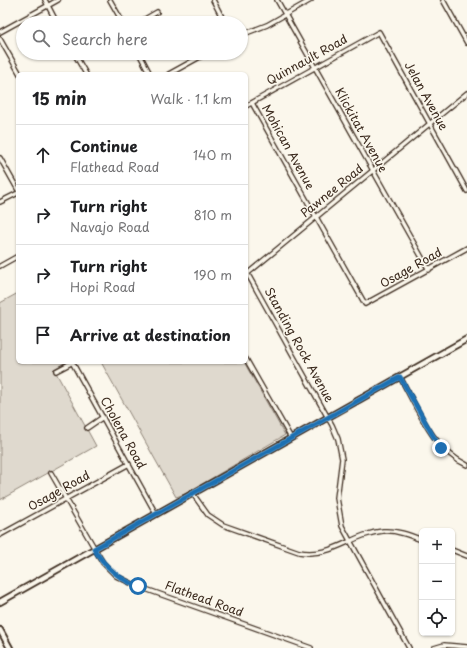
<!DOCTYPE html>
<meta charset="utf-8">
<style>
:root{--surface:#fff;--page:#f2f2f2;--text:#202124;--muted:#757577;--line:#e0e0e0}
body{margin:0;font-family:"Playpen Sans",sans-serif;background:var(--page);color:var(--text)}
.controls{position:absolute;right:12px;bottom:12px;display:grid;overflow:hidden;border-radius:6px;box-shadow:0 1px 3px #0004}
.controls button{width:36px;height:36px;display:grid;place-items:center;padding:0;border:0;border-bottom:1px solid var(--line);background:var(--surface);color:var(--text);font:20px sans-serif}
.stop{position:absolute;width:12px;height:12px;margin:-9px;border:3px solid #1f6fb2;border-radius:50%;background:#fff}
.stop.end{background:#1f6fb2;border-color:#fff;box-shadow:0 1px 4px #0008}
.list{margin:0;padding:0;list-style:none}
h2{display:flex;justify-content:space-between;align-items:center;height:52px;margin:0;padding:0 16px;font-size:17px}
h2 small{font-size:13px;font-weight:400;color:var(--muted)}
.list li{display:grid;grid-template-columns:26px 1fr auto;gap:12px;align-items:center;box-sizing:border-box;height:60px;padding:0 16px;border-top:1px solid var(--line)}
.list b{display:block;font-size:15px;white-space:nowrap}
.list p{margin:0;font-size:13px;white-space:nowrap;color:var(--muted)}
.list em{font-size:13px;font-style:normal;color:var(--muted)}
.icon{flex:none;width:22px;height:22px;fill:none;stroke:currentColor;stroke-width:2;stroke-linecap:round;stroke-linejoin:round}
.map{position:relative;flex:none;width:467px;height:648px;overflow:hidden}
.search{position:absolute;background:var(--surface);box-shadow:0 1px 3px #0004;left:16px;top:16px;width:232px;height:44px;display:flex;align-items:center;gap:10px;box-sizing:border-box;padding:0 14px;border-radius:22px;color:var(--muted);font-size:15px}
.panel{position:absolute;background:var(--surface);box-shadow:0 1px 3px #0004;left:16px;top:72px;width:232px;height:292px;border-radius:6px}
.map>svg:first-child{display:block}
</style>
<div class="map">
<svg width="467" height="648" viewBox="0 0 467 648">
<rect width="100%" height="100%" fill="#fbf7ec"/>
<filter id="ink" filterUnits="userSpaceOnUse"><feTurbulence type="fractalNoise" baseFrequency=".025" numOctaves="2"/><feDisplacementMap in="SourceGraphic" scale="8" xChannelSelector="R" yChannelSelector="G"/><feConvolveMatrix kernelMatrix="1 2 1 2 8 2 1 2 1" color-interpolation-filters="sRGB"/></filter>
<g filter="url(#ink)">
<g fill="#dfd9ce" stroke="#8d8276">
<path d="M18,293v69h48l-12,7 42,77 -96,54v-197z"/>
<path d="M101,362h143l41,73 -100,59 -9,3z"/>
</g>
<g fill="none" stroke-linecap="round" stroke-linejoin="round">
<g stroke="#3b2a1e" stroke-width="6">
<g id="minor">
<path d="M45,0l12,23"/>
<path d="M110,0l13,23"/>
<path d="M213,0l12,23"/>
<path d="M277,0l152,270"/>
<path d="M443,0l24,43"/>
<path d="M138,23l19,-11"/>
<path d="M0,32l58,-32"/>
<path d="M241,35l26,-10 44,-25"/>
<path d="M0,39l20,35"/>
<path d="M74,53l12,21"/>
<path d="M139,53l11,21"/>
<path d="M169,74l38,-21"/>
<path d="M252,103l113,201 102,-56"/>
<path d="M246,106l133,-74 88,159"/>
<path d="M0,158l18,32"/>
<path d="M0,202l18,-9"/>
<path d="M0,266l18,-10"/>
<path d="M246,271l86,154 6,14 4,20 -5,39 5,28 67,122"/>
<path d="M247,274l220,-181"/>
<path d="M246,359l45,79"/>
<path d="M72,362l84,152"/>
<path d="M56,371l17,-9"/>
<path d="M400,377c18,32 32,72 67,88"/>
<path d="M87,428l16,-11"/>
<path d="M51,473l52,90 13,13 21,10 174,62"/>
<path d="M193,494l15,21 15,10 76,27c34,6 52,-18 84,-21 13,-1 26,4 39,9"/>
<path d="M0,535l129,-71"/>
<path d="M452,550l15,6"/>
<path d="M434,648l10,-3 23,2"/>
</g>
</g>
<g stroke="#3b2a1e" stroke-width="8">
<g id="major">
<path d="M0,602l467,-263"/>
<path d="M0,630l10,18"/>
</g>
</g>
<use href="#minor" stroke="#fbf7ec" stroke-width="3.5"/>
<use href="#major" stroke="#fbf7ec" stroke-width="4.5"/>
</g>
</g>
<g fill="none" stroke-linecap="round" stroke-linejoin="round" filter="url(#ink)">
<path stroke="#1f6fb2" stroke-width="5" d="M138,586c-20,-7 -33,-19 -44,-37l306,-172 32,57 9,14"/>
</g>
<g text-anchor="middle" stroke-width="3" stroke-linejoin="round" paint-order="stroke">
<g font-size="12" fill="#3b2a1e" stroke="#fbf7ec">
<text transform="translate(307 60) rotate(-29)" y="4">Quinnault Road</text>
<text transform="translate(426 96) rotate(61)" y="4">Jelan Avenue</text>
<text transform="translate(361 130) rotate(61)" y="4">Klickitat Avenue</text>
<text transform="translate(288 147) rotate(61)" y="4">Mohican Avenue</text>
<text transform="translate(332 191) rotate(-39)" y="4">Pawnee Road</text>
<text transform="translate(411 268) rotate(-29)" y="4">Osage Road</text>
<text transform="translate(299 345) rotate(61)" y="4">Standing Rock Avenue</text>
<text transform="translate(123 433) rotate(61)" y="4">Cholena Road</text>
<text transform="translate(59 491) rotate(-29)" y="4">Osage Road</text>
<text transform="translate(204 599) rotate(20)" y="4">Flathead Road</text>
</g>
</g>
</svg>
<div class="controls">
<button>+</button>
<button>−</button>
<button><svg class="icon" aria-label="locate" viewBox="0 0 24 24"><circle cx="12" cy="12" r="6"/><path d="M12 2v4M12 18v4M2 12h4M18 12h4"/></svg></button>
</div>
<div class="stop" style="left:138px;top:586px"></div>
<div class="stop end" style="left:441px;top:448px"></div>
<div class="search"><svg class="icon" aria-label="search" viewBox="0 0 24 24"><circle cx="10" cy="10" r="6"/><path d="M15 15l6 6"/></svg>Search here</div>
<section class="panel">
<h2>15 min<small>Walk · 1.1 km</small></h2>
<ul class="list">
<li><svg class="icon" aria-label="ahead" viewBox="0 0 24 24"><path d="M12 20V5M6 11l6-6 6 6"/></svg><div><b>Continue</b><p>Flathead Road</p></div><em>140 m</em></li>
<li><svg class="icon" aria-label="right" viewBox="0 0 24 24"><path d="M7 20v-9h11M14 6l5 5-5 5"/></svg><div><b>Turn right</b><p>Navajo Road</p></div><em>810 m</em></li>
<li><svg class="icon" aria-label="right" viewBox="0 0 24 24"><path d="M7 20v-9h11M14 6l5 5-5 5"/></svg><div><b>Turn right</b><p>Hopi Road</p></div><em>190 m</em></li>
<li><svg class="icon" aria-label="arrive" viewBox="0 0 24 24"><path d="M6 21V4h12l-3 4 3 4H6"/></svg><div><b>Arrive at destination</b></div></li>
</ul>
</section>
</div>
